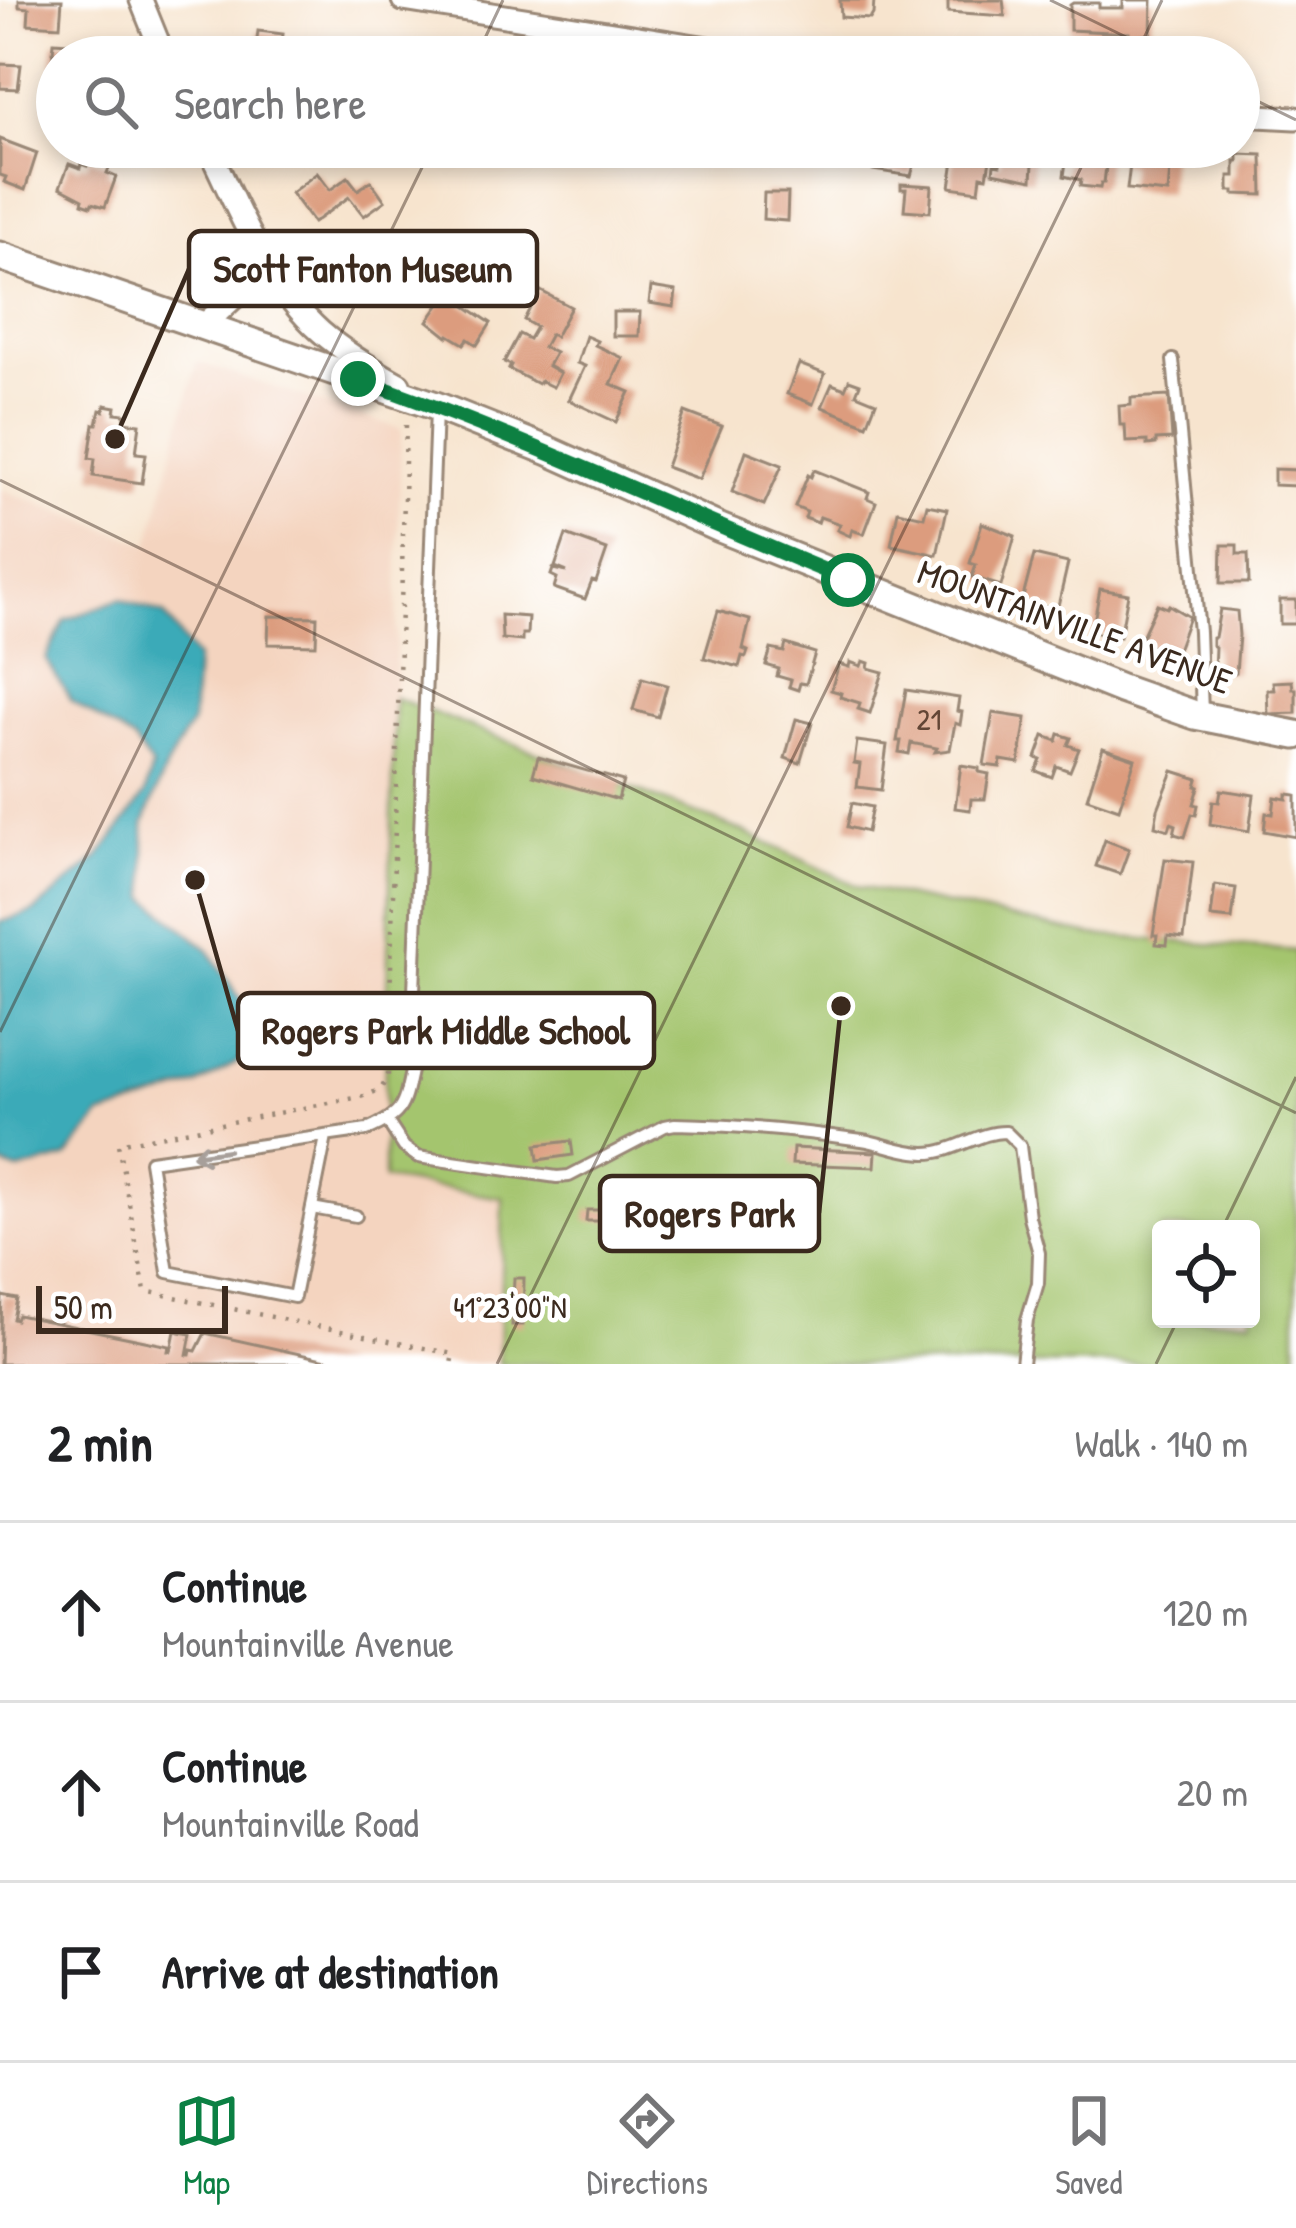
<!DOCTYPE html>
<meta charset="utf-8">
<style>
:root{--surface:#fff;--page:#f2f2f2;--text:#202124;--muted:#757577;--line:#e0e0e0;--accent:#0b8043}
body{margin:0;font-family:"Patrick Hand",sans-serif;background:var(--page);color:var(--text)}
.controls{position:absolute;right:36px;bottom:36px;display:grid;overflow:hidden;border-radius:12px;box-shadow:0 6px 18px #0003}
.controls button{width:108px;height:108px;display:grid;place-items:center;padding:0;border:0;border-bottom:3px solid var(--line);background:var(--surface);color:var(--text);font:60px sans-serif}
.scale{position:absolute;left:36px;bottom:30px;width:192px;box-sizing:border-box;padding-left:12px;border:6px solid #3b2a1e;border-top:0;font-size:33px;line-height:42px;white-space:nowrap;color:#3b2a1e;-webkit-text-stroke:9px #fff;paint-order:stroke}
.stop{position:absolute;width:36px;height:36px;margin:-27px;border:9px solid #0b8043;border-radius:50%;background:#fff}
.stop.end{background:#0b8043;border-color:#fff;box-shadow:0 3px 12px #0008}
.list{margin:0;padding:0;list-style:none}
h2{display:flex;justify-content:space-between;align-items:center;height:156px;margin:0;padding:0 48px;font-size:51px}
h2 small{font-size:39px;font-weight:400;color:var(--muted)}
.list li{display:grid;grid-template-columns:78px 1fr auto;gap:36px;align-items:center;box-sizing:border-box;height:180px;padding:0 48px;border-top:3px solid var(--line)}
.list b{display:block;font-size:45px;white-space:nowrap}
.list p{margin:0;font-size:39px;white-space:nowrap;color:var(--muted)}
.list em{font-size:39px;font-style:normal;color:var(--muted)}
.icon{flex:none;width:66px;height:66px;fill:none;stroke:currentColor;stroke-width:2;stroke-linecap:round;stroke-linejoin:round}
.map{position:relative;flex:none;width:1296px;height:1364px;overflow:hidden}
.search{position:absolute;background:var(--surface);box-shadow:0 6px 18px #0003;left:36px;right:36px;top:36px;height:132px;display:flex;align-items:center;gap:30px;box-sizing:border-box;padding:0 42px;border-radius:66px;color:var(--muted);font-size:45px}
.sheet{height:696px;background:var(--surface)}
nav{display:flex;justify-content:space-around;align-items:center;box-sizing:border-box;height:168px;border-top:3px solid var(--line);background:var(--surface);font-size:33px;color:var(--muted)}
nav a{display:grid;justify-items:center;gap:6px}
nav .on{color:var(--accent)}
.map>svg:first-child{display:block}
</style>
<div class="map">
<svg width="1296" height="1364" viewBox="0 0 1296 1364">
<rect width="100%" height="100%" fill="#fff"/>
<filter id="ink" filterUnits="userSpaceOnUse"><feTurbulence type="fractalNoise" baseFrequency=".00833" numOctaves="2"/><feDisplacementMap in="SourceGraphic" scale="24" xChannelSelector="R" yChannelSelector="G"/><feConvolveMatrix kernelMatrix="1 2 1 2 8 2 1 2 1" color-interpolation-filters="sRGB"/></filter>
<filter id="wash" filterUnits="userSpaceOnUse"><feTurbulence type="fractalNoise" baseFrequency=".004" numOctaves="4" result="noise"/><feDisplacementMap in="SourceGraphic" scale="48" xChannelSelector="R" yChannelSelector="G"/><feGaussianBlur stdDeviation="2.7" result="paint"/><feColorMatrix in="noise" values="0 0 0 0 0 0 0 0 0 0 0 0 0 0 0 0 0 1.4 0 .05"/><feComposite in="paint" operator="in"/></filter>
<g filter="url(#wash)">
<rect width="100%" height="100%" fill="#f7e4ce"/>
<path fill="#f4d4bf" d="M197,362l204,67 -17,749 120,20 -5,166h-499v-875l149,56z"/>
<path fill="#a4c56e" stroke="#707846" stroke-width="3" fill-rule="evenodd" d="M395,698l344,132 121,57 232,48 204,16v413h-797l4,-166 -119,-19 1,-117zM1161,1229h90v90h-90z"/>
<path fill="#3aaab8" stroke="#3a6a6b" stroke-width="3" d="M120,599l44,15 32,44 -4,64 -26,45 -22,57 3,74 61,51 40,62 -5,48 -46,26 -96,31 -35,42 -48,13 -18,-7v-242l35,-11 64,-54 46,-63 7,-27 -19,-27 -62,-39 -25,-42 19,-39z"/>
<g id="blocks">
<g fill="#dc9c7e">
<path d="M19,0h43l-2,26 -32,-2 1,-16 -10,-1z"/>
<path d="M840,0h34l-1,14 -3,5 -29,-2z"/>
<path d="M948,0h55l2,16 -57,-4z"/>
<path d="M1123,0h29l-1,34 -22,3v-4l-59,-3v-25l3,-2h26v5h24z"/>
<path d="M258,31l25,3 -1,8 14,2 -2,13h-39z"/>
<path d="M349,40l37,5 -2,12h-47l1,-5 8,1z"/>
<path d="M54,42l42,3 -1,12h-38v8l-5,-1z"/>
<path d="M0,64l21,1 -3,24 -18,-1z"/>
<path d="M0,139l37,14 -12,37 -21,-8 2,-5 -6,-2z"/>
<path d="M877,147h42l-8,29 -38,-6z"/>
<path d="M956,147l36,1 -5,29 -6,-1 -2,15 -29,-4z"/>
<path d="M1002,147h32l-2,33 -39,-8 1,-8 6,1z"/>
<path d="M1068,147h38l2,3 -4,33h-3l-1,5 -20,-2 1,-6 -17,-4z"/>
<path d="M1119,151l52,5 -3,37 -41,-4 3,-24 -12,-2z"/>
<path d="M1238,154l24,1 1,40 -29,-1v-3h-5v-15h6v-15h3z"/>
<path d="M90,158l20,8 -3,7 9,4 -11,30 -13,-4 -1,3 -9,-3 1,-4 -23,-12 9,-23 11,4 1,-4 6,2z"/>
<path d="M317,173l13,17 18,-13 10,13 13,-9 14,20 -21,15 -15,-19 -36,26 -22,-30z"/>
<path d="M901,184l31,2 -2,26 -26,-2 2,-21h-5z"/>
<path d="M764,193h24l-1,28 -24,-2z"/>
<path d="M453,286l8,5 -6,8 36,24 -14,22 -9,-6 -4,5 -15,-9 -1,2 -20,-16z"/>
<path d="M651,287l25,4 -2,16 -25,-4z"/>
<path d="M539,290l32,17 -16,30 -5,-3 -7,13 12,6 -7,13 12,7 -7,14 -13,-6 -2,3 -29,-15 2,-4 -7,-3 15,-28 10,5 7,-12 -12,-7z"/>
<path d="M613,312h27l-1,24h-26z"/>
<path d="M586,336l11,5 -2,4 28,13 -12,26 19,8 -14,30 -47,-22 16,-34 -8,-3z"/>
<path d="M799,364l26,10 -12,30 -26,-10z"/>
<path d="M849,380l11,4 -4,10 20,8 -9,23 -45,-18 10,-23 13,5z"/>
<path d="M1169,396l3,43 -16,1v4l-9,1v-4l-21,1 -1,-17h-5l-1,-19 12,-1v-7z"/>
<path d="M105,405l11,2 -1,6 10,1 -1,8 16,2 -4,29 10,1 -4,29 -49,-7 2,-17 -6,-1 5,-34h3l3,-14 4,1z"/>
<path d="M685,412l37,14 -23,53 -33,-12z"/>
<path d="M746,451l36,14 -18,40 -32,-13z"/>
<path d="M1274,469l22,1v16l-22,-1z"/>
<path d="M814,470l55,22 -2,6 9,4 -12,32 -12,-4 -2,6 -13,-6 3,-6 -20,-7 -2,6 -13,-5 2,-6 -12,-5 13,-32 3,2z"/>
<path d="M927,505l20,4 -10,46 -46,-10 7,-34 26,6z"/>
<path d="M982,523l33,13 -14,50 -29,-9 4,-12 -6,-2z"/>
<path d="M566,535l41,15 -11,32 -4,-1 -7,18 -31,-11 3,-10 -6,-3 2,-6 14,3 -12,-5z"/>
<path d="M1222,545h15v9h11l1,29h-28z"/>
<path d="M1034,555l34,8 -11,47 -35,-9z"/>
<path d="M1100,589l28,5 -8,43 -28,-5z"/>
<rect x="1280" y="600" width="16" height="24"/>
<path d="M1157,604l10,4 2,-3 20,12 -14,38 -10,-4 -2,5 -13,-5 1,-5 -11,-5z"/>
<path d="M1220,609l17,2 2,24 -3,38 -22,-2 1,-24 -3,-2v-7l3,-1z"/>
<path d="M718,611l32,9 -7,29 5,2 -2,6 -4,-1 -3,11 -35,-9z"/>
<path d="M501,615l27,2 -1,17h-5v7l-20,-2z"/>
<path d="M269,616l48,1 -1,28 -48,-1z"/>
<path d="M786,644l29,9 -9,31 -6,-1 -2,7 -9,-3 2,-7 -14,-4 2,-7 -13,-4 5,-16 13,3z"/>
<path d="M863,661l6,2 -1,5 15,4 -13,41 -12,-4 2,-6 -20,-6 1,-4 -10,-3 8,-26 10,3 1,-5 11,4z"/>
<path d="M642,678l25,7 -9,32 -25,-7z"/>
<path d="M1292,681l1,8h3v24l-28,1 -1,-24h7l-1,-8z"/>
<path d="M906,690l53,8 -2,13 5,1 -2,13 -5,-2 -5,27 -15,2 2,-4 -26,-5 -2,11 -10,-2 2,-11h-4z"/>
<path d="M993,713l33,5 -7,45 -18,-3 -1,7 -16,-2z"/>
<path d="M796,719l16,4 -12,40 -15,-5z"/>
<path d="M1059,734l12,4 -3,7 11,4 -9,22 -14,-5 -4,11 -16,-6 5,-11 -5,-2 8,-22 13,5z"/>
<path d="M857,741l30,4 -6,45 -24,-3 3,-23 -6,-1z"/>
<path d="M1103,748l32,11 -16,50 -32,-11z"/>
<path d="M538,757l85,24 -5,19 -85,-25z"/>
<path d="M961,765l18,3v4l10,2 -4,25h-14l-1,11 -15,-2z"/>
<path d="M1173,771l25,8 -2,7 3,1 -5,17 4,1 -2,10 -4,-1 -7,23 -11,-3 2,-9 -5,-2 -2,7 -14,-4 3,-17z"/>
<path d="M1221,790l33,5 -5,36 -39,-7 3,-23 6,1z"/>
<path d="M1287,794l9,1v42l-32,-6 2,-18 7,1 2,-17 12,2z"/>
<path d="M852,803l20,4 -5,25 -20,-5z"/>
<path d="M1105,840l24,9 -9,25 -24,-8z"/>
<path d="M1165,859l28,3 -9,76 -16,-2 -1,9 -11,-1 1,-9h-4z"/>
<path d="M1215,885l21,3 -4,31 -21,-2z"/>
<path d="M571,1141l2,14 -35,5 -2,-15z"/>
<path d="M793,1148l83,4 -1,15 -83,-3z"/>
<path d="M587,1210h47v11h-48z"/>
<path d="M514,1278h10l-1,47h-11z"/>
<path d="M2,1296l15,3 -4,20 3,1 2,-5 151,31 -1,5h3l4,-20 16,3 -4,21h3l1,-5 5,1 9,-18 140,31h-345z"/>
</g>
</g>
</g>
<g filter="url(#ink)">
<use href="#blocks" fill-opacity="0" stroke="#998776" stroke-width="3"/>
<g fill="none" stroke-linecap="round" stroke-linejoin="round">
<g stroke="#998776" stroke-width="16">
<g id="service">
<path d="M1173,360l26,272 3,81"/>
<path d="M387,1121l17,26 14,10 139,20 12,-1 96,-50 10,-2c63,1 124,7 187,16 21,3 42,13 64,13 28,0 54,-22 80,-21l14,14 9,71 10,36 -1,30 -11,37 -5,44"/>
<path d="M326,1137l-32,160 -126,-25 -18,-111 217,-31c36,-16 36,-21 44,-59l25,-661"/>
<path d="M312,1208l44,8"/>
</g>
</g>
<g stroke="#998776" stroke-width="27">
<g id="minor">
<path d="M141,0l23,57"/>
<path d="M403,0l362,57"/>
<path d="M1239,115l57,3"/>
<path d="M208,147c31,63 58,136 113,185 23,20 51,37 78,52"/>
<path d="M204,325l38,-35 22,-29"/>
</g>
</g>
<g stroke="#998776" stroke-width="33">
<path id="tertiary" d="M0,256l436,150 113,45 171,77 401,161 74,26 101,20"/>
</g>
<path stroke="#998776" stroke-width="4.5" stroke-dasharray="3 9" stroke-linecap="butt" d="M406,425l-18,651 -7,13 -16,7 -247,48 27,147 308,63 -2,10"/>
<use href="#service" stroke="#fff" stroke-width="10"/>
<use href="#minor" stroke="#fff" stroke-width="21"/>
<use href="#tertiary" stroke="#fff" stroke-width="27"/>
</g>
<defs><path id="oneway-shaft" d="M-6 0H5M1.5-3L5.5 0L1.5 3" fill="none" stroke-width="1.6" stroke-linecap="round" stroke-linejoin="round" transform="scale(3)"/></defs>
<use stroke="#a79f9a" href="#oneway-shaft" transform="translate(210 1153) rotate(172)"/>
</g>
<g fill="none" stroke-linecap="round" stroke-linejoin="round" filter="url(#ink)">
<path stroke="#0b8043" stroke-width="15" d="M358,379c167,58 326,135 490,201"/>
</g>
<path fill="none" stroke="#3b2a1e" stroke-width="3" stroke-opacity="0.45" d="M1050,0l117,57M476,57l27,-57M1135,57l27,-57M1239,92l57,28M0,480l1296,633M0,1032l432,-885M1222,1229l74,-152M497,1364l594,-1217M1156,1364l22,-45"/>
<g text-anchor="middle" stroke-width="9" stroke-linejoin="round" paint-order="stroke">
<g font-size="30" fill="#634636">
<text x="929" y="730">21</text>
</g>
<g font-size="36" fill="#3b2a1e" stroke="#fff">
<text transform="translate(1075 626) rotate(20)" y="13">MOUNTAINVILLE AVENUE</text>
</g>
</g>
<g font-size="30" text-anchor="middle" fill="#3b2a1e" stroke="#fff" stroke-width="9" stroke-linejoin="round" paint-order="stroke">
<text x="510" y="1318">41°23'00"N</text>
</g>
<path fill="none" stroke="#3b2a1e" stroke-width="4.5" d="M115 439L189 269M195 880L238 1031M841 1006L819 1213"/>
<g fill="#3b2a1e" stroke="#fff" stroke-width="4.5">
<circle cx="115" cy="439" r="12"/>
<circle cx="195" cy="880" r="12"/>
<circle cx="841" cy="1006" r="12"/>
</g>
<g fill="#fff" stroke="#3b2a1e" stroke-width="4.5">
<rect x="189" y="231" width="348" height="75" rx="12"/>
<rect x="238" y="993" width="416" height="75" rx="12"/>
<rect x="600" y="1176" width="219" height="75" rx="12"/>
</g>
<g font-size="39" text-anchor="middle" font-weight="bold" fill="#3b2a1e">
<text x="363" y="282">Scott Fanton Museum</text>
<text x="446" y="1044">Rogers Park Middle School</text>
<text x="710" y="1227">Rogers Park</text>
</g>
</svg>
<div class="controls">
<button><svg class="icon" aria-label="locate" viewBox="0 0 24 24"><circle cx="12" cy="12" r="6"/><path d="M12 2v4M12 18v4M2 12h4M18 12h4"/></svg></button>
</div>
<div class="scale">50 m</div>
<div class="stop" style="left:848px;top:580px"></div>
<div class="stop end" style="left:358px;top:379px"></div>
<div class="search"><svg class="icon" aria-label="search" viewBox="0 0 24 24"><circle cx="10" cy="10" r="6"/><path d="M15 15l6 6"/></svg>Search here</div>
</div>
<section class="sheet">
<h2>2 min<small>Walk · 140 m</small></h2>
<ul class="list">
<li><svg class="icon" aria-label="ahead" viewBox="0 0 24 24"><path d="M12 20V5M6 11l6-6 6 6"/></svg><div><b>Continue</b><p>Mountainville Avenue</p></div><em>120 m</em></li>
<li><svg class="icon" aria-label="ahead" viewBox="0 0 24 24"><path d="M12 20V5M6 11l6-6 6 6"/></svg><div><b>Continue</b><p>Mountainville Road</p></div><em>20 m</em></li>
<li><svg class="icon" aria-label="arrive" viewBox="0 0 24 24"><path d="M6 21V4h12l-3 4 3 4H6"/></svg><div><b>Arrive at destination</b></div></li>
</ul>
</section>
<nav>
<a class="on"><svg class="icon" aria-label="map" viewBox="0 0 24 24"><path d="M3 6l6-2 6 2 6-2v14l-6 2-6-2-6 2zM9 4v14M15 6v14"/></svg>Map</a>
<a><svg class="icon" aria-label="directions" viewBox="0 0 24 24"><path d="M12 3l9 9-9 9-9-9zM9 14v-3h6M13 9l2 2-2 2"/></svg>Directions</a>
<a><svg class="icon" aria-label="saved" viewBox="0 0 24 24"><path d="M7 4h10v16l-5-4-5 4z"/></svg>Saved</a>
</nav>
